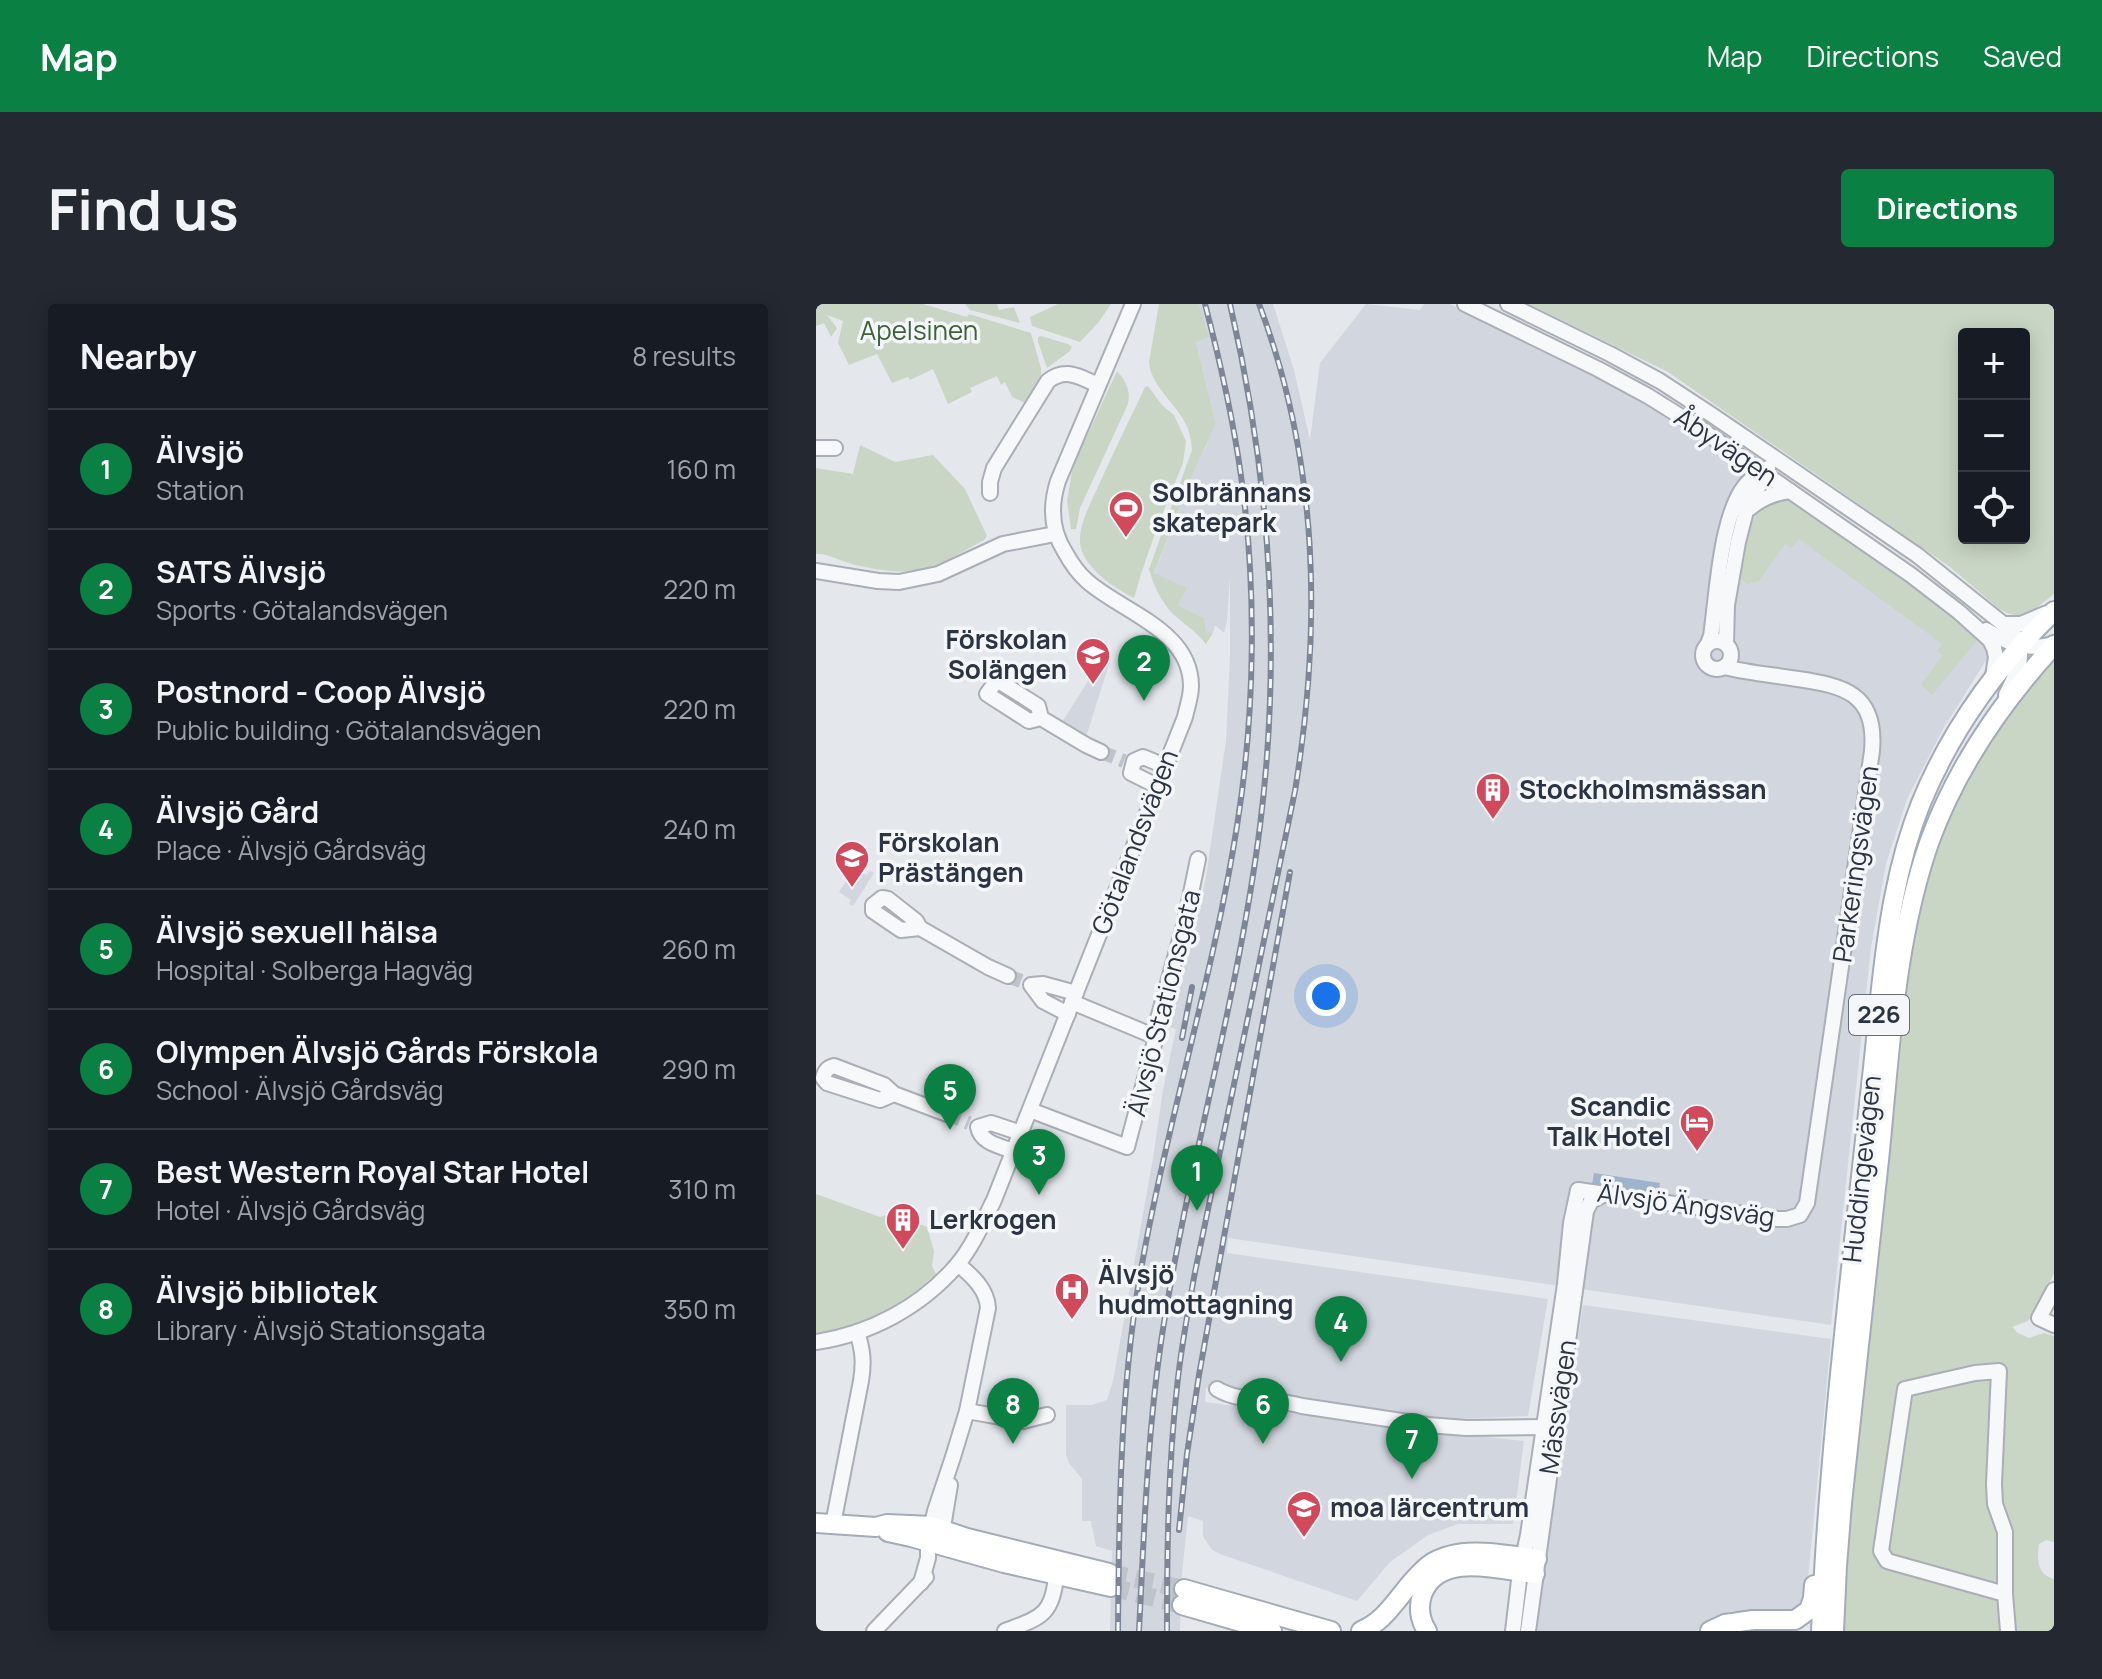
<!DOCTYPE html>
<meta charset="utf-8">
<style>
:root{--surface:#171b24;--page:#242831;--text:#f1f3f6;--muted:#9ea1a6;--line:#363941;--accent:#0b8043}
body{margin:0;font-family:Manrope,sans-serif;background:var(--page);color:var(--text)}
.controls{position:absolute;right:24px;top:24px;display:grid;overflow:hidden;border-radius:8px;box-shadow:0 4px 20px #0003}
.controls button{width:72px;height:72px;display:grid;place-items:center;padding:0;border:0;border-bottom:2px solid var(--line);background:var(--surface);color:var(--text);font:40px sans-serif}
.you{position:absolute;left:510px;top:692px;width:28px;height:28px;margin:-20px;border:6px solid #fff;border-radius:50%;background:#1a73e8;box-shadow:0 0 0 12px #1a73e833}
.badge{display:grid;place-items:center;width:52px;height:52px;border-radius:50%;background:var(--accent);color:#fff;font-size:26px;font-weight:700}
.pin{position:absolute;translate:-50% -66px;filter:drop-shadow(0 2px 4px #0008)}
.pin::after{content:'';position:absolute;top:42px;width:28px;height:24px;background:inherit;clip-path:polygon(0 0,100% 0,50% 100%)}
.list{margin:0;padding:0;list-style:none}
h2{display:flex;justify-content:space-between;align-items:center;height:104px;margin:0;padding:0 32px;font-size:34px}
h2 small{font-size:26px;font-weight:400;color:var(--muted)}
.list li{display:grid;grid-template-columns:52px 1fr auto;gap:24px;align-items:center;box-sizing:border-box;height:120px;padding:0 32px;border-top:2px solid var(--line)}
.list b{display:block;font-size:30px;white-space:nowrap}
.list p{margin:0;font-size:26px;white-space:nowrap;color:var(--muted)}
.list em{font-size:26px;font-style:normal;color:var(--muted)}
.icon{flex:none;width:44px;height:44px;fill:none;stroke:currentColor;stroke-width:2;stroke-linecap:round;stroke-linejoin:round}
.map{position:relative;flex:none;width:1238px;height:1327px;overflow:hidden;border-radius:8px}
header{display:flex;align-items:center;gap:48px;box-sizing:border-box;height:112px;padding:0 40px;background:var(--accent);color:#fff}
header strong{font-size:38px}
nav{display:flex;gap:44px;margin-inline-start:auto;font-size:28px}
.intro{display:flex;align-items:center;justify-content:space-between;box-sizing:border-box;height:192px;padding:0 48px}
h1{margin:0;font-size:56px}
.button{padding:20px 36px;border-radius:8px;background:var(--accent);color:#fff;font-size:28px;font-weight:700}
main{display:flex;gap:48px;padding:0 48px}
aside{flex:1;background:var(--surface);border-radius:8px;box-shadow:0 4px 20px #0003}
.map>svg:first-child{display:block}
</style>
<header>
<strong>Map</strong>
<nav><a>Map</a><a>Directions</a><a>Saved</a></nav>
</header>
<div class="intro"><h1>Find us</h1><a class="button">Directions</a></div>
<main>
<aside>
<h2>Nearby<small>8 results</small></h2>
<ul class="list">
<li><span class="badge">1</span><div><b>Älvsjö</b><p>Station</p></div><em>160 m</em></li>
<li><span class="badge">2</span><div><b>SATS Älvsjö</b><p>Sports · Götalandsvägen</p></div><em>220 m</em></li>
<li><span class="badge">3</span><div><b>Postnord - Coop Älvsjö</b><p>Public building · Götalandsvägen</p></div><em>220 m</em></li>
<li><span class="badge">4</span><div><b>Älvsjö Gård</b><p>Place · Älvsjö Gårdsväg</p></div><em>240 m</em></li>
<li><span class="badge">5</span><div><b>Älvsjö sexuell hälsa</b><p>Hospital · Solberga Hagväg</p></div><em>260 m</em></li>
<li><span class="badge">6</span><div><b>Olympen Älvsjö Gårds Förskola</b><p>School · Älvsjö Gårdsväg</p></div><em>290 m</em></li>
<li><span class="badge">7</span><div><b>Best Western Royal Star Hotel</b><p>Hotel · Älvsjö Gårdsväg</p></div><em>310 m</em></li>
<li><span class="badge">8</span><div><b>Älvsjö bibliotek</b><p>Library · Älvsjö Stationsgata</p></div><em>350 m</em></li>
</ul>
</aside>
<div class="map">
<svg width="1238" height="1327" viewBox="0 0 1238 1327">
<rect width="100%" height="100%" fill="#e4e7ec"/>
<g fill="#d2d6de">
<path d="M383,0h74l21,66 16,70 10,-77 46,-59 54,6 4,-6h26l145,72 50,27 85,55 196,138 52,43 8,11 1,9 -44,70 -36,70 -21,65 -15,83 -40,378 -603,-87 -1,15 321,46 -20,117 -96,4 -226,-32 -1,14 224,29 95,10 -11,83h-55l-30,11 -38,27 -33,39 -137,-47 -8,-4 -9,-14v-15l-15,-5 -7,67 -1,48h-70l2,-80 -16,-5 -5,-25h-9v-42l-13,-16 -3,-8v-50h26l15,-5 6,-19 40,-223 10,-68 13,-61 -10,-3 30,-103 10,-46 20,-136 4,-85v-79l-3,44 -3,12 -9,-8 -2,8 -7,-2 -2,-13 -26,-13 9,-17 -33,-14 46,-117 6,-10 4,-14 6,-9 -20,-82 12,-6z"/>
<path d="M289,350l6,4 -25,79 -25,-13z"/>
<path d="M39,564l11,7 4,-4 4,2 -21,33 -4,-2 2,-4 -12,-8z"/>
<path d="M767,1001l248,34 -25,261 -10,11 -36,3 -29,-3 -26,12 -8,8h-162z"/>
</g>
<g fill="#c9d6c5" fill-rule="evenodd">
<path d="M0,0h107l44,13 2,-3 62,19 10,35v10l-16,25 -13,-6 -7,-15 -4,3 -4,-9 -27,12 2,4 -24,12 -15,-35 -23,11 -2,-3 -16,6 -15,-29 -28,11 -11,-22 5,-22 -16,-6 10,13 -6,9 -7,-14 -8,3z"/>
<path d="M149,0h32l2,6 15,-3 6,16 -50,-13z"/>
<path d="M242,0h53l-13,19 -18,19 -48,-16 -2,-9z"/>
<path d="M343,0h40l10,33 -13,5 20,82c-7,11 -9,22 -16,33l-46,116 33,15 -9,17 26,13 2,13 7,2 -7,11c-12,-15 -20,-18 -33,-30 -11,-11 -20,-29 -24,-45l43,-119c-1,-11 -3,-22 -9,-31 -11,-19 -32,-34 -34,-57z"/>
<path d="M713,0h525v290l-24,19 -11,3 -12,-3 -9,-5 -48,-41 -282,-195zM1148,30h60v204h-60z"/>
<path d="M225,32l27,8 4,3 -2,4 -23,17 -9,-26v-5z"/>
<path d="M301,67c9,10 14,20 11,33l-48,104 -4,21h-5l-4,-28 6,-35z"/>
<path d="M332,82l14,19 12,10 12,26 -3,22 -24,59 -17,49 -8,27c-19,-9 -53,-32 -54,-56 -1,-17 10,-38 17,-53 15,-34 32,-68 48,-102z"/>
<path d="M44,141l35,17 38,-7 32,34 22,47 -3,4c-19,10 -37,22 -57,28 -23,7 -52,2 -75,-4 -12,-3 -24,-11 -36,-10v-86l37,6z"/>
<path d="M958,196h14l138,96 52,43 -46,56 -11,-10 22,-30 -6,-4 5,-7 -143,-105 -7,9 -7,-4 -26,37 -12,3 -8,-7 12,-51 8,-16z"/>
<path d="M1238,355v614l-13,28 -13,20 -16,6 6,6 11,5 15,-5 10,3v206l-8,-2 -7,4c-2,14 -2,31 15,35v52h-210l6,-113 19,-165 37,-353c8,-73 22,-146 56,-212 9,-17 21,-35 32,-52 18,-27 36,-54 60,-77z"/>
<path d="M0,890l64,23 12,-4 35,14 7,24 -2,15 4,8c-35,32 -73,52 -120,60z"/>
</g>
<path fill="#9fb4cc" d="M778,869l66,10 -2,13 -66,-11z"/>
<g fill="none" stroke-linecap="round" stroke-linejoin="round">
<g stroke="#bfc3cb" stroke-width="14" stroke-dasharray="14 7" stroke-linecap="butt">
<path d="M285,448l23,9"/>
<path d="M192,672l23,9"/>
<path d="M131,810l22,9"/>
</g>
<g stroke="#bfc3cb" stroke-width="18" stroke-dasharray="18 9" stroke-linecap="butt">
<path d="M293,1269l75,16"/>
<path d="M295,1283l71,18"/>
</g>
<g stroke="#a9aeb7" stroke-width="18">
<g id="minor">
<path d="M649,0l133,65 50,27 51,32 212,147 48,37 31,28 4,8 2,9 -3,19"/>
<path d="M692,0l102,50 50,27 52,34 205,140 95,76c16,22 5,42 -6,64"/>
<path d="M0,144h19"/>
<path d="M174,189v-11l4,-14 54,-87c18,-14 32,-4 50,4"/>
<path d="M934,204c12,-10 24,-15 40,-17"/>
<path d="M0,267l62,10 21,1 39,-8 65,-30 52,-10"/>
<path d="M1188,320h17l26,-11"/>
<path d="M1170,326c25,15 39,21 68,14"/>
<circle cx="901" cy="351" r="14"/>
<path d="M910,339l1,-38 11,-63 8,-31 22,-43"/>
<path d="M892,340l3,-8c6,-38 9,-135 42,-158 3,-2 8,-3 12,-5"/>
<path d="M225,414l-12,3 -42,-27 10,-14 41,26 3,12 45,27 15,7"/>
<path d="M341,482l-26,-13 3,-12 9,-4 22,9"/>
<path d="M104,624l-19,2 -28,-19v-6l9,-7 6,1 28,22 4,7 68,39 20,9"/>
<path d="M256,698l84,35"/>
<path d="M252,710l-25,-13 -12,-16 12,-1 33,9"/>
<path d="M78,790l-14,6 -53,-17 -4,-5c2,-7 4,-10 11,-12l50,19 10,9 53,20"/>
<path d="M214,806l97,37 29,-110v-11l29,-104 13,-63"/>
<path d="M197,847c-13,-5 -32,-8 -35,-24l13,-4 30,10"/>
<path d="M1238,986l-15,28 15,7"/>
<path d="M0,1038c54,-8 105,-35 141,-77 16,-19 26,-43 37,-65l191,-483c2,-10 6,-20 6,-31 0,-56 -69,-74 -104,-105 -9,-8 -16,-18 -22,-29 -14,-22 -15,-46 -7,-71l75,-177"/>
<path d="M401,1085c25,15 57,8 85,17l126,19 38,3 84,-1"/>
<path d="M151,1107l56,10 24,-6"/>
<path d="M17,1220l28,-143c3,-18 2,-31 -4,-49"/>
<path d="M125,1235l9,-54"/>
<path d="M105,1279l7,-25v-16l7,-31 18,-54 14,-46 21,-103c-1,-19 -16,-32 -30,-44"/>
<path d="M1189,1290v-62l-10,-28 -1,-20 5,-113 -24,2 -70,16 -24,162 6,10 118,33 3,37"/>
<path d="M58,1327l52,-54"/>
<path d="M189,1327c34,-13 48,-15 51,-56"/>
<path d="M697,1327l7,-59 8,-37 37,-251 6,-61 7,-33 200,29h9l13,-4 7,-12 65,-452c5,-57 -27,-65 -74,-72 -25,-4 -49,-6 -74,-12"/>
<path d="M712,1327l58,-420 5,-10 14,-7"/>
</g>
</g>
<g stroke="#a3abb8" stroke-width="22">
<g id="major">
<path d="M0,1219l60,4 11,-3 44,2 36,12 142,35"/>
<path d="M72,1228l23,5 93,26 107,24"/>
<path d="M368,1285l147,42"/>
<path d="M366,1301l90,26"/>
<path d="M545,1327c19,-8 28,-21 41,-37 9,-11 18,-23 30,-31 30,-18 72,-8 105,-4"/>
<path d="M611,1327c-7,-11 -9,-23 -5,-36 15,-45 79,-25 113,-21"/>
<path d="M894,1327l15,-7 28,-4h42l14,-10 4,-12 1,-13"/>
<path d="M1005,1327c7,-167 27,-334 45,-500 5,-44 10,-89 14,-133 7,-66 16,-133 41,-195 30,-73 76,-137 133,-192"/>
<path d="M1018,1327l3,-65 5,-63c12,-114 25,-229 37,-343 11,-105 15,-216 50,-317 27,-75 72,-140 125,-198"/>
</g>
</g>
<use href="#minor" stroke="#f7f8fa" stroke-width="14"/>
<use href="#major" stroke="#fff" stroke-width="18"/>
<g stroke="#7d8696" stroke-width="6">
<g id="rail">
<path d="M366,734l10,-51"/>
<path d="M363,1226l8,-76 12,-79 91,-503"/>
<path d="M302,1327c1,-117 2,-235 21,-350 26,-153 74,-302 98,-455 18,-112 20,-238 4,-350 -8,-58 -21,-115 -36,-172"/>
<path d="M323,1327c5,-96 8,-193 22,-289 26,-173 77,-342 99,-516 22,-176 10,-350 -30,-522"/>
<path d="M351,1327c0,-81 1,-163 10,-244 4,-39 11,-77 18,-115l100,-481c27,-165 24,-328 -36,-487"/>
</g>
</g>
<use href="#rail" stroke="#f4f6f9" stroke-width="3" stroke-dasharray="9" stroke-linecap="butt"/>
</g>
<defs>
<g id="stadium-pin" transform="scale(1.8)"><path d="M0 17L-7.5 6A9.5 9.5 0 1 1 7.5 6Z" fill="#d1495b" stroke="#f4f6f9"/><path d="M0-5a6.5 5 0 1 0 0 10a6.5 5 0 1 0 0-10ZM-3.5-1.8h7v3.6h-7Z" fill="#fff"/></g>
<g id="school-pin" transform="scale(1.8)"><path d="M0 17L-7.5 6A9.5 9.5 0 1 1 7.5 6Z" fill="#d1495b" stroke="#f4f6f9"/><path d="M0-5L7-2L0 1L-7-2ZM-4 1L0 2.5L4 1V4Q0 6-4 4Z" fill="#fff"/></g>
<g id="building-pin" transform="scale(1.8)"><path d="M0 17L-7.5 6A9.5 9.5 0 1 1 7.5 6Z" fill="#d1495b" stroke="#f4f6f9"/><path d="M-4-6H4V6H1V3H-1V6H-4ZM-2.5-4.3h1.7v1.8h-1.7ZM.8-4.3h1.7v1.8H.8ZM-2.5-1h1.7V.8h-1.7ZM.8-1h1.7V.8H.8Z" fill="#fff"/></g>
<g id="hotel-pin" transform="scale(1.8)"><path d="M0 17L-7.5 6A9.5 9.5 0 1 1 7.5 6Z" fill="#d1495b" stroke="#f4f6f9"/><path d="M-6-4.5h1.5V1H6V5H4.5V3h-9V5H-6ZM-4 0a1.8 1.8 0 1 1 3.6 0ZM.5 0V-2.5h3Q6-2.5 6 0Z" fill="#fff"/></g>
<g id="hospital-pin" transform="scale(1.8)"><path d="M0 17L-7.5 6A9.5 9.5 0 1 1 7.5 6Z" fill="#d1495b" stroke="#f4f6f9"/><path d="M-5-5h3v3.5h4V-5h3V5h-3V1.5h-4V5h-3Z" fill="#fff"/></g>
<g id="university-pin" transform="scale(1.8)"><path d="M0 17L-7.5 6A9.5 9.5 0 1 1 7.5 6Z" fill="#d1495b" stroke="#f4f6f9"/><path d="M0-5L7-2L0 1L-7-2ZM-4 1L0 2.5L4 1V4Q0 6-4 4Z" fill="#fff"/></g>
</defs>
<g fill-rule="evenodd">
<use href="#stadium-pin" x="310" y="204"/>
<use href="#school-pin" x="277" y="351"/>
<use href="#building-pin" x="677" y="486"/>
<use href="#school-pin" x="36" y="554"/>
<use href="#hotel-pin" x="881" y="818"/>
<use href="#building-pin" x="87" y="916"/>
<use href="#hospital-pin" x="256" y="986"/>
<use href="#university-pin" x="488" y="1204"/>
</g>
<g text-anchor="middle" stroke-width="7" stroke-linejoin="round" paint-order="stroke">
<rect fill="#f4f6f9" stroke="#676e7b" stroke-width="2" x="1033" y="691" width="60" height="40" rx="6"/>
<g font-size="24" font-weight="bold" fill="#2b3445">
<text x="1063" y="719">226</text>
</g>
<g font-size="26" fill="#3f6138" stroke="#f4f6f9">
<text x="103" y="36">Apelsinen</text>
</g>
<g font-size="26" fill="#2b3445" stroke="#f4f6f9">
<text transform="translate(910 143) rotate(34)" y="9">Åbyvägen</text>
<text transform="translate(319 538) rotate(-69)" y="9">Götalandsvägen</text>
<text transform="translate(1040 560) rotate(-82)" y="9">Parkeringsvägen</text>
<text transform="translate(348 699) rotate(-76)" y="9">Älvsjö Stationsgata</text>
<text transform="translate(1046 865) rotate(-84)" y="9">Huddingevägen</text>
<text transform="translate(870 901) rotate(8)" y="9">Älvsjö Ängsväg</text>
<text transform="translate(742 1103) rotate(-82)" y="9">Mässvägen</text>
</g>
<g font-size="26" font-weight="bold" fill="#2b3445" stroke="#f4f6f9" text-anchor="start">
<text x="336" y="198">Solbrännans<tspan x="336" dy="30">skatepark</tspan></text>
<text x="251" y="345" text-anchor="end">Förskolan<tspan x="251" dy="30">Solängen</tspan></text>
<text x="703" y="495">Stockholmsmässan</text>
<text x="62" y="548">Förskolan<tspan x="62" dy="30">Prästängen</tspan></text>
<text x="855" y="812" text-anchor="end">Scandic<tspan x="855" dy="30">Talk Hotel</tspan></text>
<text x="113" y="925">Lerkrogen</text>
<text x="282" y="980">Älvsjö<tspan x="282" dy="30">hudmottagning</tspan></text>
<text x="514" y="1213">moa lärcentrum</text>
</g>
</g>
</svg>
<div class="controls">
<button>+</button>
<button>−</button>
<button><svg class="icon" aria-label="locate" viewBox="0 0 24 24"><circle cx="12" cy="12" r="6"/><path d="M12 2v4M12 18v4M2 12h4M18 12h4"/></svg></button>
</div>
<div class="you"></div>
<div class="pin badge" style="left:381px;top:907px">1</div>
<div class="pin badge" style="left:328px;top:397px">2</div>
<div class="pin badge" style="left:223px;top:891px">3</div>
<div class="pin badge" style="left:525px;top:1058px">4</div>
<div class="pin badge" style="left:134px;top:826px">5</div>
<div class="pin badge" style="left:447px;top:1140px">6</div>
<div class="pin badge" style="left:596px;top:1175px">7</div>
<div class="pin badge" style="left:197px;top:1140px">8</div>
</div>
</main>
